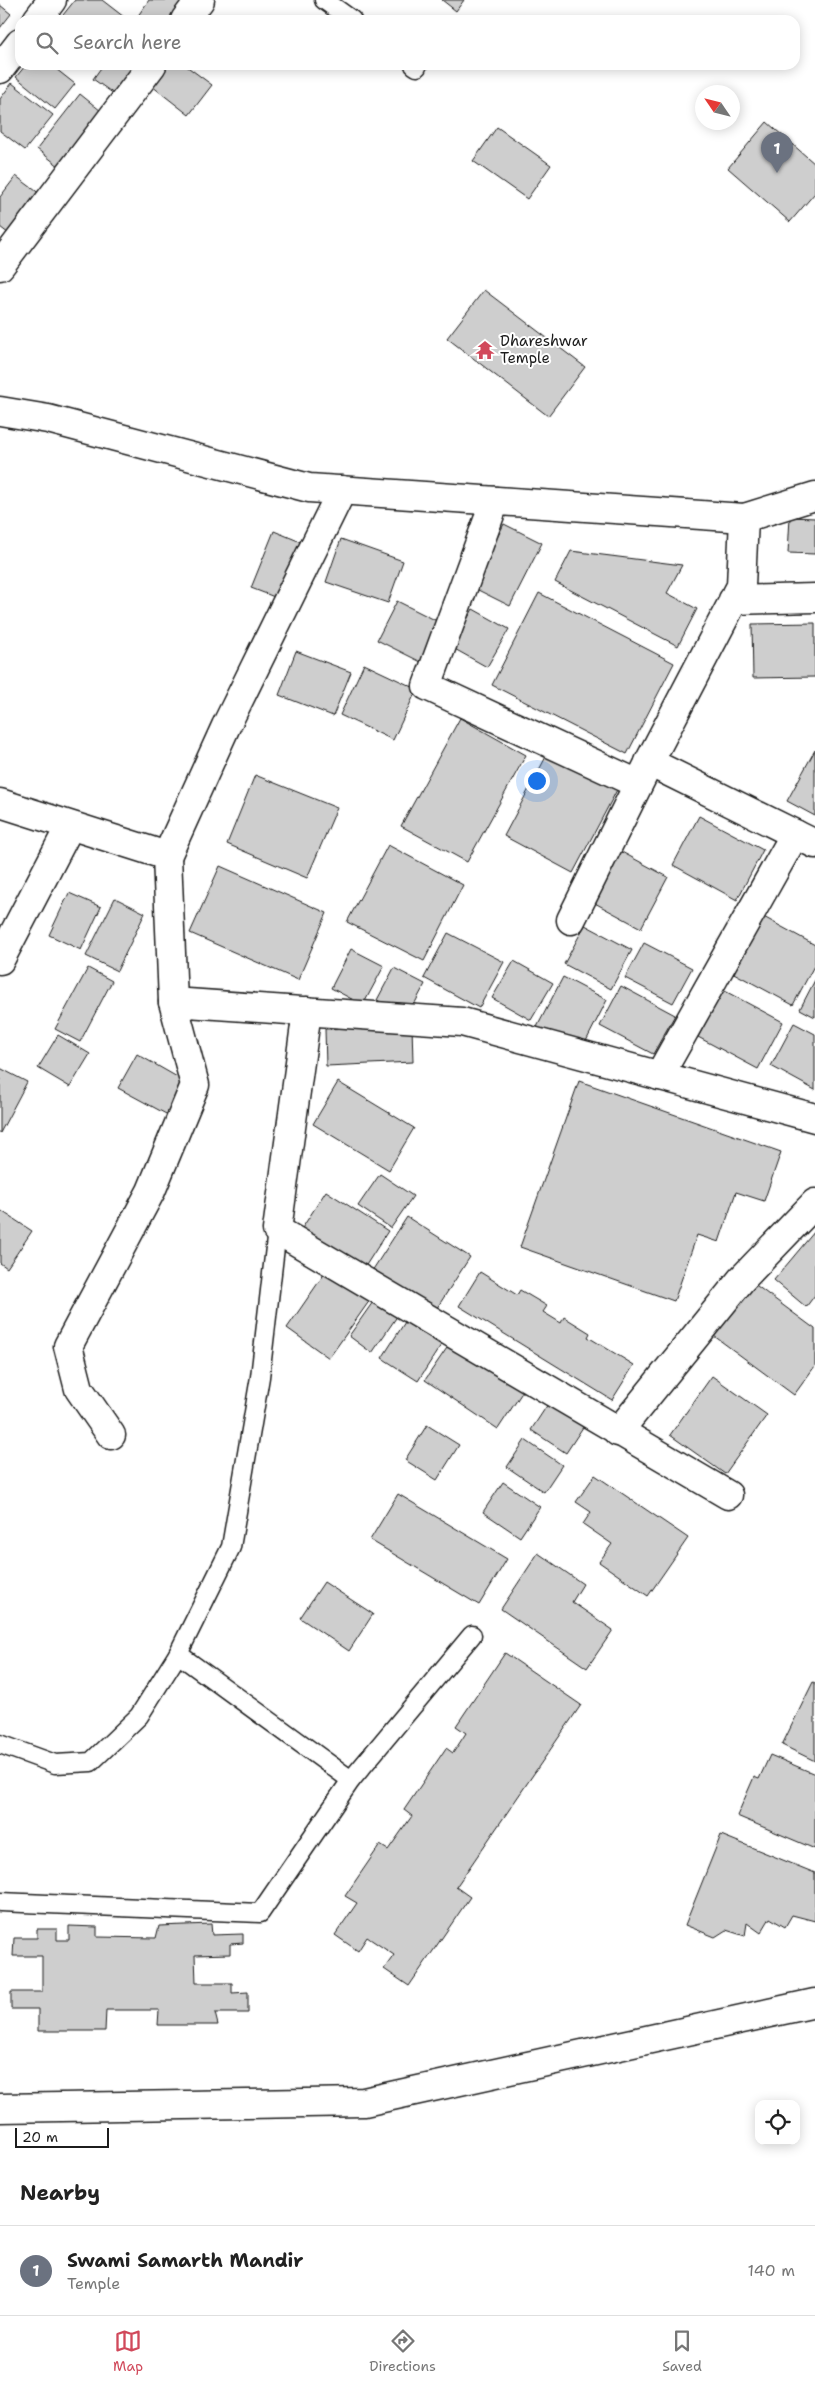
<!DOCTYPE html>
<style>
:root{--surface:#fff;--page:#f6f6f6;--text:#222;--muted:#767676;--line:#e0e0e0;--accent:#d1495b}
body{margin:0;font-family:"Shantell Sans",sans-serif;background:var(--page);color:var(--text)}
.controls{position:absolute;right:15px;bottom:15px;display:grid;overflow:hidden;border-radius:10px;box-shadow:0 2px 12px #0003}
.controls button{width:45px;height:45px;display:grid;place-items:center;padding:0;border:0;border-bottom:1px solid var(--line);background:var(--surface);color:var(--text);font:25px sans-serif}
.compass{position:absolute;left:695px;top:85px;width:45px;height:45px;border-radius:50%;background:var(--surface);box-shadow:0 2px 12px #0003;rotate:305deg}
.scale{position:absolute;left:15px;bottom:12px;width:94px;box-sizing:border-box;padding-left:5px;border:2px solid #1c1c1c;border-top:0;font-size:14px;line-height:18px;white-space:nowrap;color:#1c1c1c;-webkit-text-stroke:4px #fff;paint-order:stroke}
.you{position:absolute;left:536px;top:780px;width:18px;height:18px;margin:-12px;border:4px solid #fff;border-radius:50%;background:#1a73e8;box-shadow:0 0 0 8px #1a73e833}
.badge{display:grid;place-items:center;width:32px;height:32px;border-radius:50%;background:var(--accent);color:#fff;font-size:16px;font-weight:700}
.pin{position:absolute;translate:-50% -41px;filter:drop-shadow(0 1px 2px #0008)}
.pin::after{content:'';position:absolute;top:26px;width:18px;height:15px;background:inherit;clip-path:polygon(0 0,100% 0,50% 100%)}
.list{margin:0;padding:0;list-style:none}
h2{display:flex;justify-content:space-between;align-items:center;height:65px;margin:0;padding:0 20px;font-size:21px}
h2 small{font-size:16px;font-weight:400;color:var(--muted)}
.list li{display:grid;grid-template-columns:32px 1fr auto;gap:15px;align-items:center;box-sizing:border-box;height:90px;padding:0 20px;border-top:1px solid var(--line)}
.list b{display:block;font-size:19px;white-space:nowrap}
.list p{margin:0;font-size:16px;white-space:nowrap;color:var(--muted)}
.list em{font-size:16px;font-style:normal;color:var(--muted)}
.icon{flex:none;width:28px;height:28px;fill:none;stroke:currentColor;stroke-width:2;stroke-linecap:round;stroke-linejoin:round}
.map{position:relative;flex:none;width:815px;height:2160px;overflow:hidden}
.search{position:absolute;background:var(--surface);box-shadow:0 2px 12px #0003;left:15px;right:15px;top:15px;height:55px;display:flex;align-items:center;gap:12px;box-sizing:border-box;padding:0 18px;border-radius:15px;color:var(--muted);font-size:19px}
.sheet{height:155px;background:var(--surface)}
nav{display:flex;justify-content:space-around;align-items:center;box-sizing:border-box;height:70px;border-top:1px solid var(--line);background:var(--surface);font-size:14px;color:var(--muted)}
nav a{display:grid;justify-items:center;gap:2px}
nav .on{color:var(--accent)}
.map>svg:first-child{display:block}
</style>
<div class="map">
<svg width="815" height="2160" viewBox="0 0 815 2160">
<rect width="100%" height="100%" fill="#fff"/>
<filter id="ink" filterUnits="userSpaceOnUse"><feTurbulence type="fractalNoise" baseFrequency=".02" numOctaves="2"/><feDisplacementMap in="SourceGraphic" scale="10" xChannelSelector="R" yChannelSelector="G"/><feConvolveMatrix kernelMatrix="1 2 1 2 8 2 1 2 1" color-interpolation-filters="sRGB"/></filter>
<g filter="url(#ink)">
<g fill="#cecece" stroke="#1c1c1c">
<path d="M75,0h27l22,17 -2,3h-63z"/>
<path d="M149,0h41l-14,20h-41z"/>
<path d="M442,0h22l-8,11z"/>
<path d="M0,5l11,9 -11,14z"/>
<path d="M26,65h25l24,19 -20,25 -39,-32z"/>
<path d="M103,65h42l-24,34 -28,-20z"/>
<path d="M154,65h31l27,20 -23,30 -46,-36z"/>
<path d="M12,83l41,32 -28,35 -25,-19v-32z"/>
<path d="M80,94l26,21 -42,55 -27,-21z"/>
<path d="M767,122l48,42v29l-25,29 -62,-54z"/>
<path d="M497,127l54,38 -24,34 -54,-38z"/>
<path d="M16,176l28,21 -31,40 -13,-10v-30z"/>
<path d="M484,290l101,77 -37,49 -101,-78z"/>
<path d="M790,517l25,1v36l-27,-1z"/>
<path d="M504,524l38,19 -32,63 -38,-19z"/>
<path d="M274,531l34,14 -23,56 -34,-13z"/>
<path d="M341,539l62,22 -15,42 -62,-21z"/>
<path d="M571,551l111,14 -15,28 30,16 -19,37 -123,-64z"/>
<path d="M539,593l135,70 -47,91 -135,-69z"/>
<path d="M397,601l46,23 -20,39 -46,-23z"/>
<path d="M473,609l36,20 -22,38 -36,-20z"/>
<path d="M815,623v54l-62,1 -1,-54z"/>
<path d="M296,651l55,21 -18,44 -54,-21z"/>
<path d="M364,664l53,25 -24,51 -53,-25z"/>
<path d="M460,718l66,37 -59,107 -66,-36z"/>
<path d="M815,750v66l-28,-15z"/>
<path d="M549,751l69,37 -45,85 -69,-37z"/>
<path d="M255,775l82,33 -30,70 -80,-34z"/>
<path d="M699,816l64,34 -26,50 -64,-35z"/>
<path d="M388,845l75,40 -39,76 -77,-39z"/>
<path d="M618,850l50,27 -27,51 -50,-27z"/>
<path d="M220,866l107,47 -29,67 -108,-47z"/>
<path d="M69,893l32,14 -20,43 -32,-15z"/>
<path d="M115,898l30,15 -28,58 -31,-15z"/>
<path d="M760,915l55,30v19l-22,41 -63,-34z"/>
<path d="M585,925l47,25 -21,39 -47,-25z"/>
<path d="M448,933l56,29 -25,46 -55,-30z"/>
<path d="M644,943l48,25 -19,35 -48,-25z"/>
<path d="M351,949l33,17 -21,39 -32,-17z"/>
<path d="M514,961l39,22 -22,37 -39,-22z"/>
<path d="M88,968l24,13 -32,61 -25,-13z"/>
<path d="M394,968l31,16 -17,32 -31,-16z"/>
<path d="M563,977l44,23 -26,51 -45,-22z"/>
<path d="M815,980v37l-15,-8z"/>
<path d="M621,986l54,29 -22,39 -53,-28z"/>
<path d="M723,990l60,32 -25,47 -60,-32z"/>
<path d="M794,1023l21,11v56l-44,-24z"/>
<path d="M412,1026l1,36 -87,4 -1,-37z"/>
<path d="M58,1035l32,19 -20,33 -32,-19z"/>
<path d="M137,1054l49,28 -18,33 -50,-27z"/>
<path d="M0,1068l27,14 -27,51z"/>
<path d="M579,1081l202,71 -17,49 -28,-9 -17,50 -22,-7 -23,66 -154,-54z"/>
<path d="M338,1082l76,46 -25,42 -76,-46z"/>
<path d="M380,1174l33,22 -22,32 -33,-22z"/>
<path d="M326,1191l62,40 -27,42 -62,-40z"/>
<path d="M0,1210l32,21 -25,37 -7,-5z"/>
<path d="M407,1217l63,40 -35,54 -63,-40z"/>
<path d="M815,1231v64l-9,12 -32,-27z"/>
<path d="M327,1270l43,30 -41,58 -42,-30z"/>
<path d="M480,1272l37,23 3,-5 27,16 -4,6 18,11 3,-6 26,16 -2,4 46,28 -22,35 -153,-94z"/>
<path d="M753,1283l62,46v37l-21,29 -80,-59z"/>
<path d="M375,1299l23,16 -26,38 -23,-17z"/>
<path d="M405,1322l36,23 -23,36 -36,-23z"/>
<path d="M451,1342l72,49 -25,38 -73,-49z"/>
<path d="M712,1376l55,39 -42,59 -55,-39z"/>
<path d="M552,1398l35,23 -21,32 -35,-23z"/>
<path d="M427,1425l32,20 -22,35 -32,-20z"/>
<path d="M525,1440l37,25 -18,27 -37,-25z"/>
<path d="M595,1475l93,63 -40,58 -49,-34 13,-18 -29,-20 8,-12 -15,-10z"/>
<path d="M503,1482l37,25 -20,30 -37,-25z"/>
<path d="M398,1494l109,65 -28,46 -109,-65z"/>
<path d="M538,1553l45,31 -11,18 41,28 -26,38 -86,-59z"/>
<path d="M324,1582l49,32 -24,37 -49,-33z"/>
<path d="M505,1653l76,52 -125,182 14,10 -61,89 -25,-17 10,-14 -27,-18 -9,14 -23,-16 22,-32 -12,-7 35,-51 8,5 24,-34 -8,-6 42,-62 7,5 13,-20 -10,-7z"/>
<path d="M813,1682l2,1v78l-33,-16z"/>
<path d="M770,1755l45,19v75l-78,-33 17,-39 5,2z"/>
<path d="M721,1835l94,38v48l-23,-6 -7,12 -15,-9 -9,15 -14,-10 -2,13 -19,-6 -11,7 -30,-12z"/>
<path d="M211,1924l1,11 31,-1v9l-13,1v10l-35,1 1,28h36v10l16,-1v21h-33l3,12h-60l1,-15h-53l-1,21h-67v-22h-27v-17h31v-36h-29l1,-18h23v-9h20v11h12v-14l28,1v10l59,1 3,-12z"/>
</g>
<g fill="none" stroke-linecap="round" stroke-linejoin="round">
<g stroke="#1c1c1c" stroke-width="21">
<g id="lane">
<path d="M324,0l28,20"/>
<path d="M414,65l3,2"/>
<path d="M0,1744l55,20 36,-2 48,-46 39,-62 53,-107 29,-170 17,-147"/>
<path d="M351,1780l121,-145"/>
<path d="M0,1902l260,11 91,-133 -173,-126"/>
</g>
</g>
<g stroke="#1c1c1c" stroke-width="31">
<g id="street">
<path d="M37,20l15,-20"/>
<path d="M185,20l15,-20"/>
<path d="M0,69l20,-26"/>
<path d="M0,266l152,-201"/>
<path d="M495,501l-68,185 211,98"/>
<path d="M744,518l-3,68 -92,176 166,82"/>
<path d="M733,600l82,-2"/>
<path d="M0,803l167,53 6,146 289,20 353,96"/>
<path d="M167,856l59,-130 116,-236"/>
<path d="M571,920l76,-153"/>
<path d="M0,960l70,-134"/>
<path d="M307,1011l-30,219 451,265"/>
<path d="M659,1076l136,-242"/>
<path d="M618,1432l123,-152 74,-77"/>
<path d="M111,1435l-32,-46 -11,-43 83,-155 44,-106 -22,-83"/>
<path d="M0,2108l364,-6 451,-99"/>
</g>
</g>
<g stroke="#1c1c1c" stroke-width="31">
<path id="secondary" d="M0,411l48,8 261,69 435,30 71,-22"/>
</g>
<use href="#lane" stroke="#fff" stroke-width="18"/>
<use href="#street" stroke="#fff" stroke-width="28"/>
<use href="#secondary" stroke="#fff" stroke-width="28"/>
</g>
</g>
<defs>
<g id="temple-bare" transform="scale(1.5)"><path d="M0-6L5-2H3V0L6.5 2.5H4V6H1.5V3h-3V6H-4V2.5H-6.5L-3 0V-2H-5Z" fill="#d1495b" stroke="#fff" stroke-width="2.5" paint-order="stroke"/></g>
</defs>
<g fill-rule="evenodd">
<use href="#temple-bare" x="485" y="350"/>
</g>
<g text-anchor="middle" stroke-width="4" stroke-linejoin="round" paint-order="stroke">
<g font-size="15" fill="#1c1c1c" stroke="#fff" text-anchor="start">
<text x="500" y="346">Dhareshwar<tspan x="500" dy="17">Temple</tspan></text>
</g>
</g>
</svg>
<div class="controls">
<button><svg class="icon" aria-label="locate" viewBox="0 0 24 24"><circle cx="12" cy="12" r="6"/><path d="M12 2v4M12 18v4M2 12h4M18 12h4"/></svg></button>
</div>
<svg class="compass" viewBox="-18 -18 36 36"><path d="M0-13l5 13h-10z" fill="#e53935"/><path d="M0 13l5-13h-10z" fill="#767676"/></svg>
<div class="scale">20 m</div>
<div class="you"></div>
<div class="pin badge" style="left:777px;top:173px;background:#6b7280">1</div>
<div class="search"><svg class="icon" aria-label="search" viewBox="0 0 24 24"><circle cx="10" cy="10" r="6"/><path d="M15 15l6 6"/></svg>Search here</div>
</div>
<section class="sheet">
<h2>Nearby<small></small></h2>
<ul class="list">
<li><span class="badge" style="background:#6b7280">1</span><div><b>Swami Samarth Mandir</b><p>Temple</p></div><em>140 m</em></li>
</ul>
</section>
<nav>
<a class="on"><svg class="icon" aria-label="map" viewBox="0 0 24 24"><path d="M3 6l6-2 6 2 6-2v14l-6 2-6-2-6 2zM9 4v14M15 6v14"/></svg>Map</a>
<a><svg class="icon" aria-label="directions" viewBox="0 0 24 24"><path d="M12 3l9 9-9 9-9-9zM9 14v-3h6M13 9l2 2-2 2"/></svg>Directions</a>
<a><svg class="icon" aria-label="saved" viewBox="0 0 24 24"><path d="M7 4h10v16l-5-4-5 4z"/></svg>Saved</a>
</nav>
